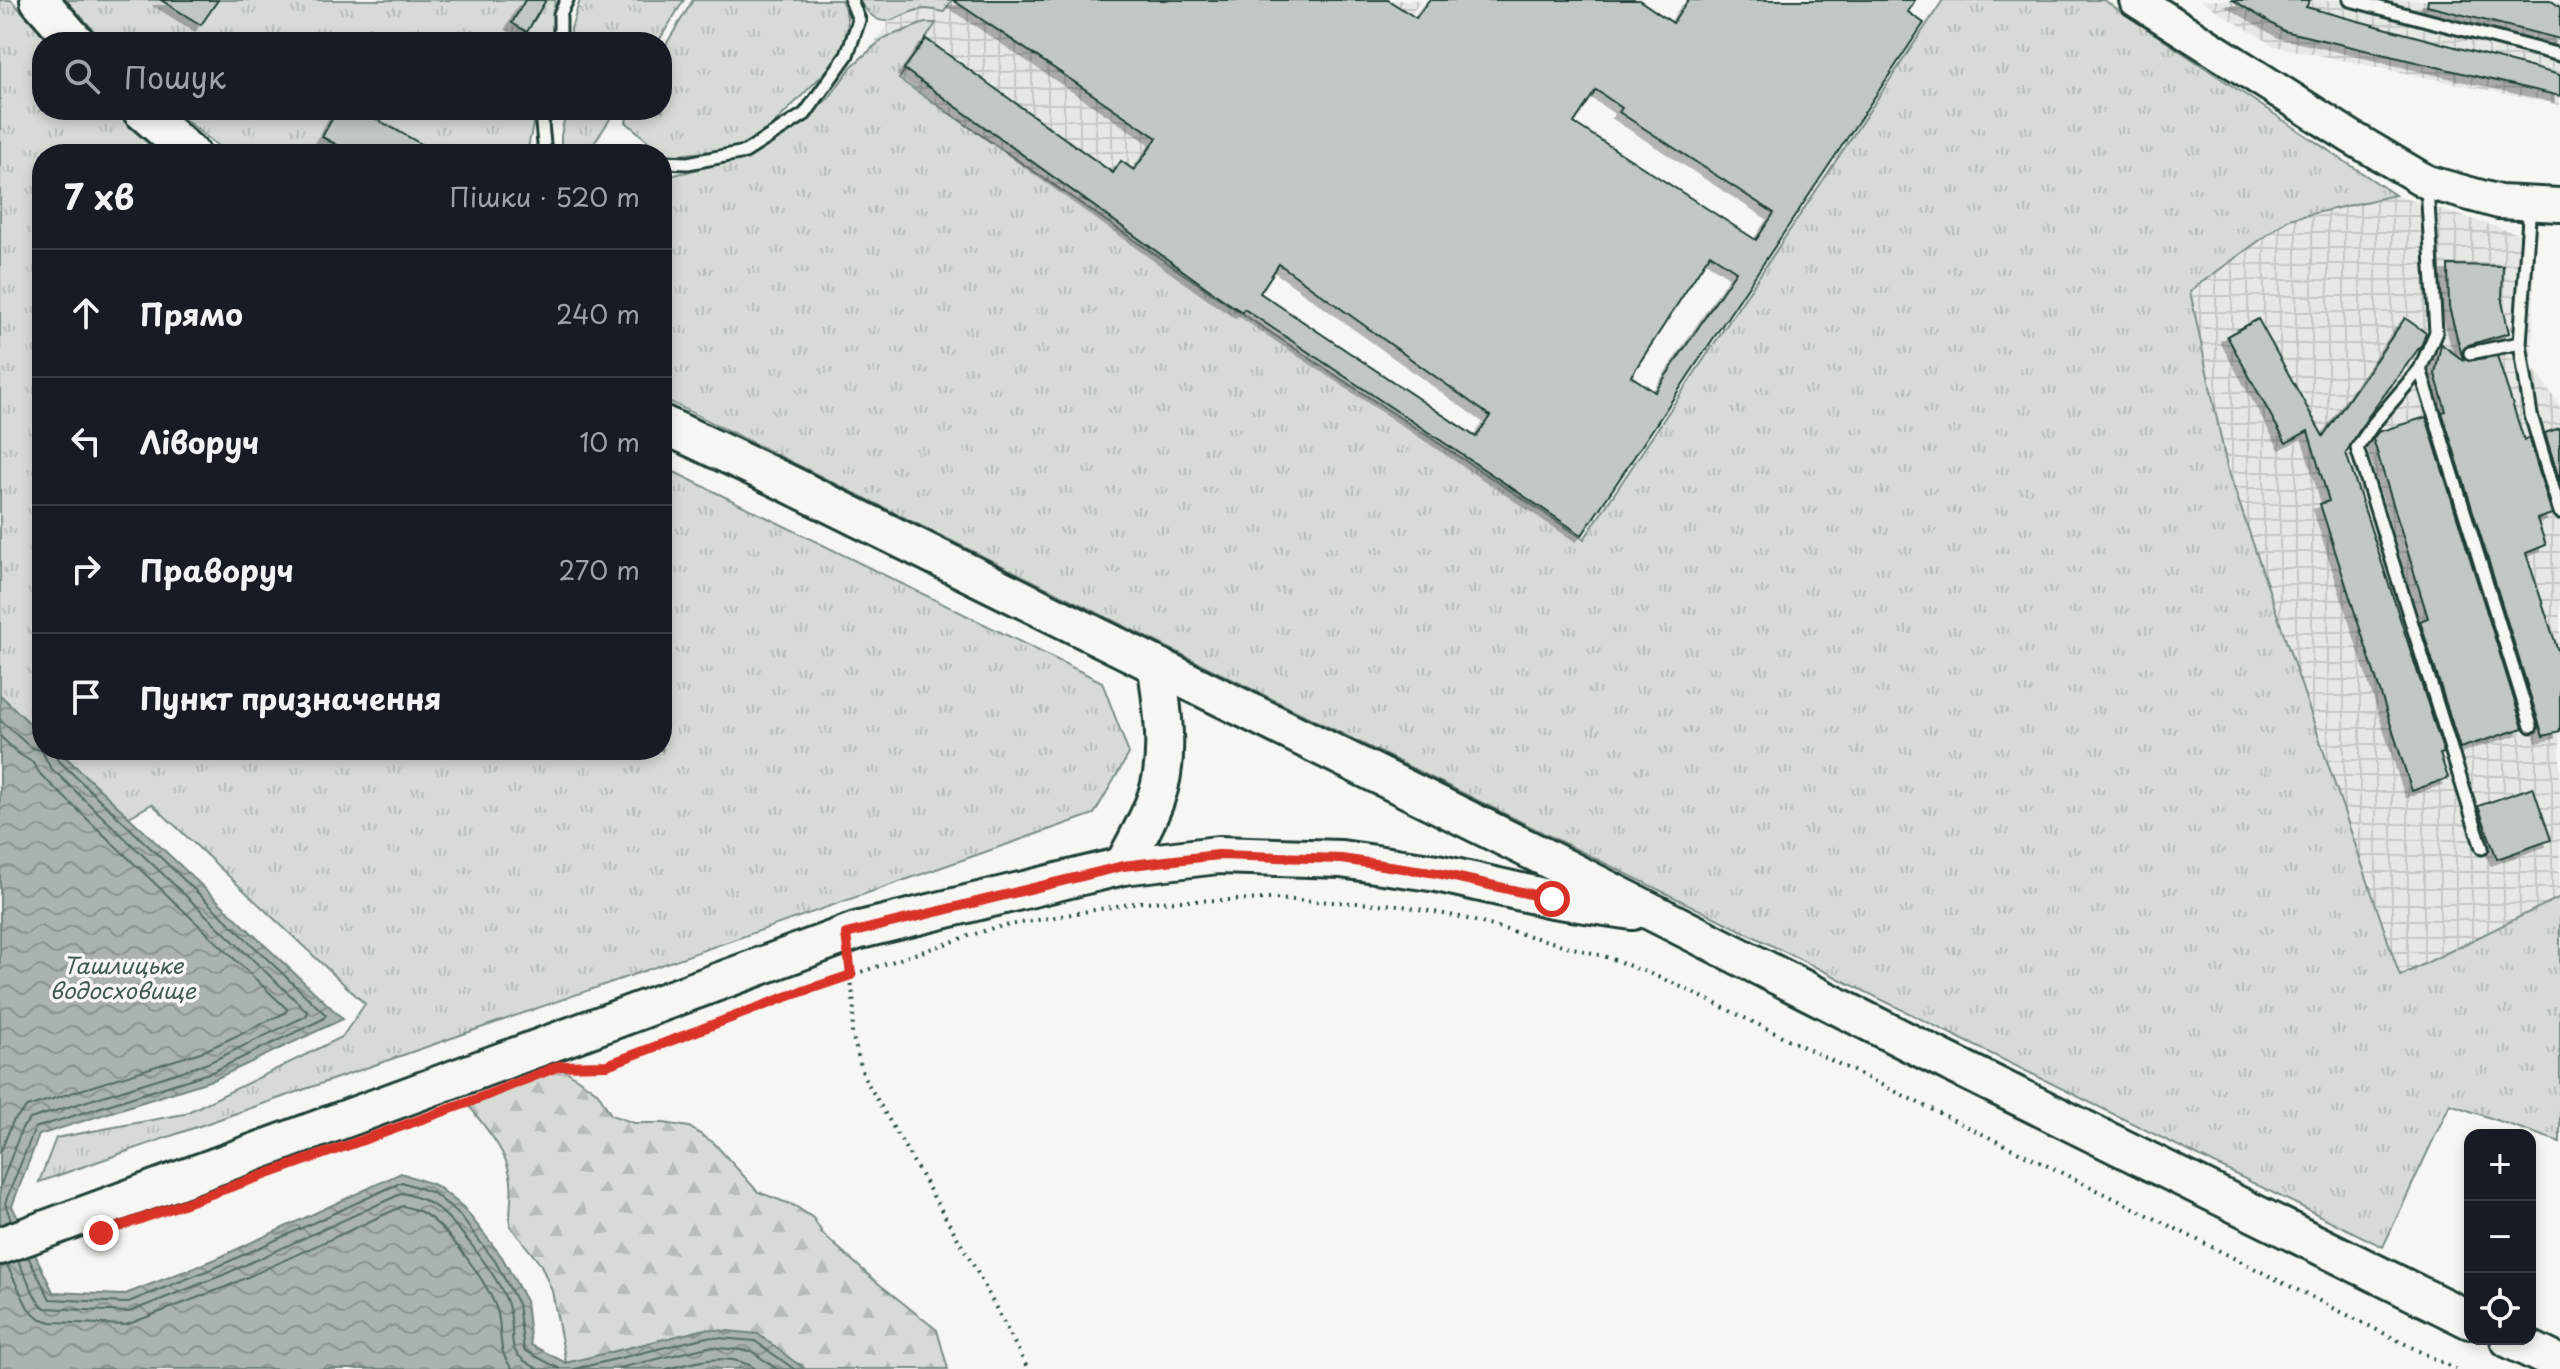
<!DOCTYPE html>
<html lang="uk">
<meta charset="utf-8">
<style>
:root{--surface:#171b24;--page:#20242c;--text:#f1f3f6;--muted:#9ea1a6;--line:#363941}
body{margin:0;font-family:"Playpen Sans",sans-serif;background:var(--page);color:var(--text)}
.controls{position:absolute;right:24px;bottom:24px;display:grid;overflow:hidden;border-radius:16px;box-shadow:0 4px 12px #0003}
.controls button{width:72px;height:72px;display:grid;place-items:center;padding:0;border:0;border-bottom:2px solid var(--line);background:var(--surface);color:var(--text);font:40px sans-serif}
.stop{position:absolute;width:24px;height:24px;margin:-18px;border:6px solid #d93025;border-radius:50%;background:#fff}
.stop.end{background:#d93025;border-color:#fff;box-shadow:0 2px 8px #0008}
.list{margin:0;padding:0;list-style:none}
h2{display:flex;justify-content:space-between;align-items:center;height:104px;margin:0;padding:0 32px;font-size:34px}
h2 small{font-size:26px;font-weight:400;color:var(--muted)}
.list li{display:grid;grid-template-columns:52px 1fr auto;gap:24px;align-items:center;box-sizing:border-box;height:128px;padding:0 32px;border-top:2px solid var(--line)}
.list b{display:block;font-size:30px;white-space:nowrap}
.list em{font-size:26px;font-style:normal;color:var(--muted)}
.icon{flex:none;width:44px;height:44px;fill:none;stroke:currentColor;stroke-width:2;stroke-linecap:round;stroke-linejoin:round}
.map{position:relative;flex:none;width:2560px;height:1369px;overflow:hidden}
.search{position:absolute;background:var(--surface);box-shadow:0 4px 12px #0003;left:32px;top:32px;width:640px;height:88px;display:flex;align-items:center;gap:20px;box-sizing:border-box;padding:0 28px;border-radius:32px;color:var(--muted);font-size:30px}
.panel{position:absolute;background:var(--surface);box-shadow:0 4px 12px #0003;left:32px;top:144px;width:640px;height:616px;border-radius:32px}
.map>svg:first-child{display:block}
</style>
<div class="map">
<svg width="2560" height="1369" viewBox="0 0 2560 1369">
<defs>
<pattern id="industrial-grid" width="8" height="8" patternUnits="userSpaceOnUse" patternTransform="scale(2)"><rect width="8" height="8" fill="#e6e8e4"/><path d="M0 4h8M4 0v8" fill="none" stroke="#c5c8c4"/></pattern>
<pattern id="grass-tufts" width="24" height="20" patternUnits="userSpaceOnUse" patternTransform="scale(2)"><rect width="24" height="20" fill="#d6dbd6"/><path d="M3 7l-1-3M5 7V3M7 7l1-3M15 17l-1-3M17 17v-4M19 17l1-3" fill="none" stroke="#b7bdb8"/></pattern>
<pattern id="forest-firs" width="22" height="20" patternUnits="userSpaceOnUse" patternTransform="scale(2)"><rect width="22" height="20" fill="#d6dbd6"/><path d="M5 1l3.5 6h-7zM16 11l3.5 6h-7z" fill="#b7bdb8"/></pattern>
<pattern id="water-waves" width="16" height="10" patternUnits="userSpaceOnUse" patternTransform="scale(2)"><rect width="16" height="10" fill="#aab3ae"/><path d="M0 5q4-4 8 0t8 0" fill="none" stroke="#8a938e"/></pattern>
<filter id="shadow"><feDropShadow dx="-6" dy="6" stdDeviation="0" flood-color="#0004"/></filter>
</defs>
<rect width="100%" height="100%" fill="#f6f6f2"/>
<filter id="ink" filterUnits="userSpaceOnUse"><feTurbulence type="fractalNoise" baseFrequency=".0125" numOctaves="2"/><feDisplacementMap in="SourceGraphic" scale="16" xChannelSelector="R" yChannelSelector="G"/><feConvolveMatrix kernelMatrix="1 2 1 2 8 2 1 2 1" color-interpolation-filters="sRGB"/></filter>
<g filter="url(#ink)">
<g fill="url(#industrial-grid)">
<path d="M904,0h517l-192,305 -364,-249z"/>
<path d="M2200,0h360v105l-286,-59z"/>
<path d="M2395,195l140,44 -3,127 28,40v491l-159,79 -174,-509 -37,-177 99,-71z"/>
</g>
<g fill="url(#grass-tufts)" stroke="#7a8c85" stroke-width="2">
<path d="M0,0h11l39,42h-8v68h75l50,44h-125v581l-42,-40z"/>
<path d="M66,0h489l-3,42h-448z"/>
<path d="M580,0h104l-26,42h-87v-13z"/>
<path d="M693,0h148c12,22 6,40 -5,61l-68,69 -21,14 -17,5 -53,6 -14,-1 -37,-32 2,-12h34v-59z"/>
<path d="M859,0h93l-8,12c-6,-1 -13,-3 -19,-3 -30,2 -40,31 -66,-9z"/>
<path d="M1943,0h161l291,195 -106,24 -99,72 37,176 173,509 160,-79v245l-110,-38 -67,143 -1721,-849v-220l77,-19 44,-24 46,-37 23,-32 32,-28 41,-15h11l-37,56 330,226 355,234z"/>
<path d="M173,110h363l-8,38 1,6h-301z"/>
<path d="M566,110h50l-29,44h-26v-18z"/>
<path d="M662,466l440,216 27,72 -35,60 -1055,368 17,-44 128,-24 158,-77 23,-33 -213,-200 -23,13 -71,-67h604z"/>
</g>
<path fill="url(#forest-firs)" stroke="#7a8c85" stroke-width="2" d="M559,1066l39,27 13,22 23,8h30l25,4 25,16 44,49 37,14 18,12 10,16 51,46 63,50 11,39h-144l-2,-4 -96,-36 -140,34 -14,-72 -11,-26 -31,-39c-1,-18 4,-34 0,-51 -5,-27 -27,-50 -43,-72z"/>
<path fill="url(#water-waves)" stroke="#72847d" stroke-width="2" d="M0,695l42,40v15h16l285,269 -128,60 -176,56 -27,71 41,86 70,3 93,-36 185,-86 36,13 26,21 39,50 24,44 5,44 35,18 140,-34 52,5 46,35h-804z"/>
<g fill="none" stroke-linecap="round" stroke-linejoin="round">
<g stroke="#576c65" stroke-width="2">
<path d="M0,720l29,26 13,5 8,16 258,245 -2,4 -98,47 -178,56 -8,9 -22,59"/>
<path d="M0,736l19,18 13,8 9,13 246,234 -2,4 -81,38 -177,56 -14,14 -13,32"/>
<path d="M11,1221l-6,-18 30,-75 177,-56 111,-53 3,-4 -269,-256 -3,-9"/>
<path d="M28,1257l22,42 76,4 93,-37 183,-84 31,11 24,19 38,49 23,43 6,46 36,19"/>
<path d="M18,1261l19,39 8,8 84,4 94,-37 180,-82c7,2 16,5 23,8 26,13 75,78 83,107 9,32 -9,42 29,61"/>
<path d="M7,1265l21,43 11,10 12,4 75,3 102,-39 175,-80c6,2 12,3 18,6 26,14 66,70 76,98 6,21 -1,42 16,59"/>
<path d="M575,1369l132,-32 48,4 39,28"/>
<path d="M615,1369l93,-22 43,4 26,18"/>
<path d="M666,1369c28,-7 65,-18 90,0"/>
</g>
</g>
<g fill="#c1c8c3" stroke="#1f3d34" stroke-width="2" fill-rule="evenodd" filter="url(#shadow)">
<path d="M161,0h57l-17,25z"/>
<path d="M525,0h21l-19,32 -15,-9z"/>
<path d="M953,0h435l28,18 13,-18h210l34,23 15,-23h227l-7,12 16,11 -342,512 -338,-226 -2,3 -21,-14 -317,-229 22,-30 187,134 8,-12 13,9 23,-32zM1596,90l26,18 -3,4 155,101 -18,27 -182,-117zM1710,254l26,17 -81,121 -24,-16zM1279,264l211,152 -14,21 -216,-144z"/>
<path d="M2233,0h77l-4,7 254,68v21l-276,-65z"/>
<path d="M2428,0h122l10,7v32l-133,-33z"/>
<path d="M337,110h23l79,44h-85l-32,-17z"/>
<path d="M2448,265l55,1 -1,36 7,31 -41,12 -6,9 6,7 29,-5 27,84 5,-2 23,76 -15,5 9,26 -20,8 34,104v75l-17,4 -101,-324 4,-1 -11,-37 6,-30 22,16 -14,-53z"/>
<path d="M2405,318l21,15 -4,11 -55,74 -21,35 98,300 -4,1 8,24 -36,13 -92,-287 9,-3 -21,-70 -22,12 -59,-107 31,-17 65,117z"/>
<path d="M2426,417l97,311 -63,20 -40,-127 8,-3 -55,-179 5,-7z"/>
<path d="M2560,428v54l-15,-49z"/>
<path d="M2533,787l18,53 -54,19 -19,-53z"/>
</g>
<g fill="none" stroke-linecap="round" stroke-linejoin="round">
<g stroke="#1f3d34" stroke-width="17">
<g id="lane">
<path d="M2350,0l210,55"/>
<path d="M560,42v-28l7,-14"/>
<path d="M545,154l-3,-30 4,-14"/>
<path d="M662,162l26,1 57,-11 60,-38 42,-59 12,-35 -8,-20"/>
<path d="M2427,187l9,145 -16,37 111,357"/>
<path d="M2530,204l-10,139 11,72 29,97"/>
<path d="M2470,353l50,-10"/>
<path d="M2420,369l-46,54 -17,25 125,400"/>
</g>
</g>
<g stroke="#1f3d34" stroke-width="38">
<path id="secondary" d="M2136,0l215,137 76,45 72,20 61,3"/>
</g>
<g stroke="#1f3d34" stroke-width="42">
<g id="primary">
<path d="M39,0l37,42"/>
<path d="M141,110l50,44"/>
<path d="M662,424l121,57 753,372 374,190 560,277"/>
<path d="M1123,866c11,-22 25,-44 33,-68 15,-41 6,-89 1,-131"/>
<path d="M0,1246l856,-315 267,-65 95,-11 123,4 96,14 115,26 80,12"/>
<path d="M2509,1339l51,25"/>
</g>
</g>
<g stroke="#1f3d34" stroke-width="4" stroke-dasharray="2 6" stroke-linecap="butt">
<path d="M849,960l5,46 -2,28 12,43 111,191 53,101"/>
<path d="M574,1066l33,-1 176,-67 210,-70 146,-26 132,-3 127,6 62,12 150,41 63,25 471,230 311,156"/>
</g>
<use href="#lane" stroke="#f6f6f2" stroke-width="11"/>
<use href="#secondary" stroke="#f6f6f2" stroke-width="32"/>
<use href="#primary" stroke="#f6f6f2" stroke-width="36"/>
</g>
</g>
<g fill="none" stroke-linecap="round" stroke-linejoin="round" filter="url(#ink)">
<path stroke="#d93025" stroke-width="10" d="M101,1233l366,-130 92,-37 48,-1 176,-67 68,-23 -5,-41 277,-68 95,-11 123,4 96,14 115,26"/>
</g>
<g text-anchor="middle" stroke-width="7" stroke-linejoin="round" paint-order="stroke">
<g font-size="22" font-style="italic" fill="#425a52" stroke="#f6f6f2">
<text x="123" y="974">Ташлицьке<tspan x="123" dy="25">водосховище</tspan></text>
</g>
</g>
</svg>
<div class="controls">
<button>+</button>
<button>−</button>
<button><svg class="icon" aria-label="locate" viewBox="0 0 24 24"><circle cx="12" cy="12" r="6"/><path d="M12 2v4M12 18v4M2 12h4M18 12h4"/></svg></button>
</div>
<div class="stop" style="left:1552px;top:899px"></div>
<div class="stop end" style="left:101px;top:1233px"></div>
<div class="search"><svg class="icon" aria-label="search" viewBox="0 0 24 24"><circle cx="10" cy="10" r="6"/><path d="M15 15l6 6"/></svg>Пошук</div>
<section class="panel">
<h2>7 хв<small>Пішки · 520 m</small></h2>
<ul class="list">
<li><svg class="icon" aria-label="ahead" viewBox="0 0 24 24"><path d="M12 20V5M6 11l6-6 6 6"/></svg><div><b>Прямо</b></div><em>240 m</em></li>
<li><svg class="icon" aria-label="left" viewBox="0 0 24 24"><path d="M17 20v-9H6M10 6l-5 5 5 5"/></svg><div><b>Ліворуч</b></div><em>10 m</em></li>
<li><svg class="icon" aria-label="right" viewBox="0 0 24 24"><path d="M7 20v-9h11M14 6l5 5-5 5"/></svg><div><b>Праворуч</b></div><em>270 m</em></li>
<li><svg class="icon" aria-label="arrive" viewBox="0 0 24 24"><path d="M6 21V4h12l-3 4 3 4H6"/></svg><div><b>Пункт призначення</b></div></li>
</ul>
</section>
</div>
